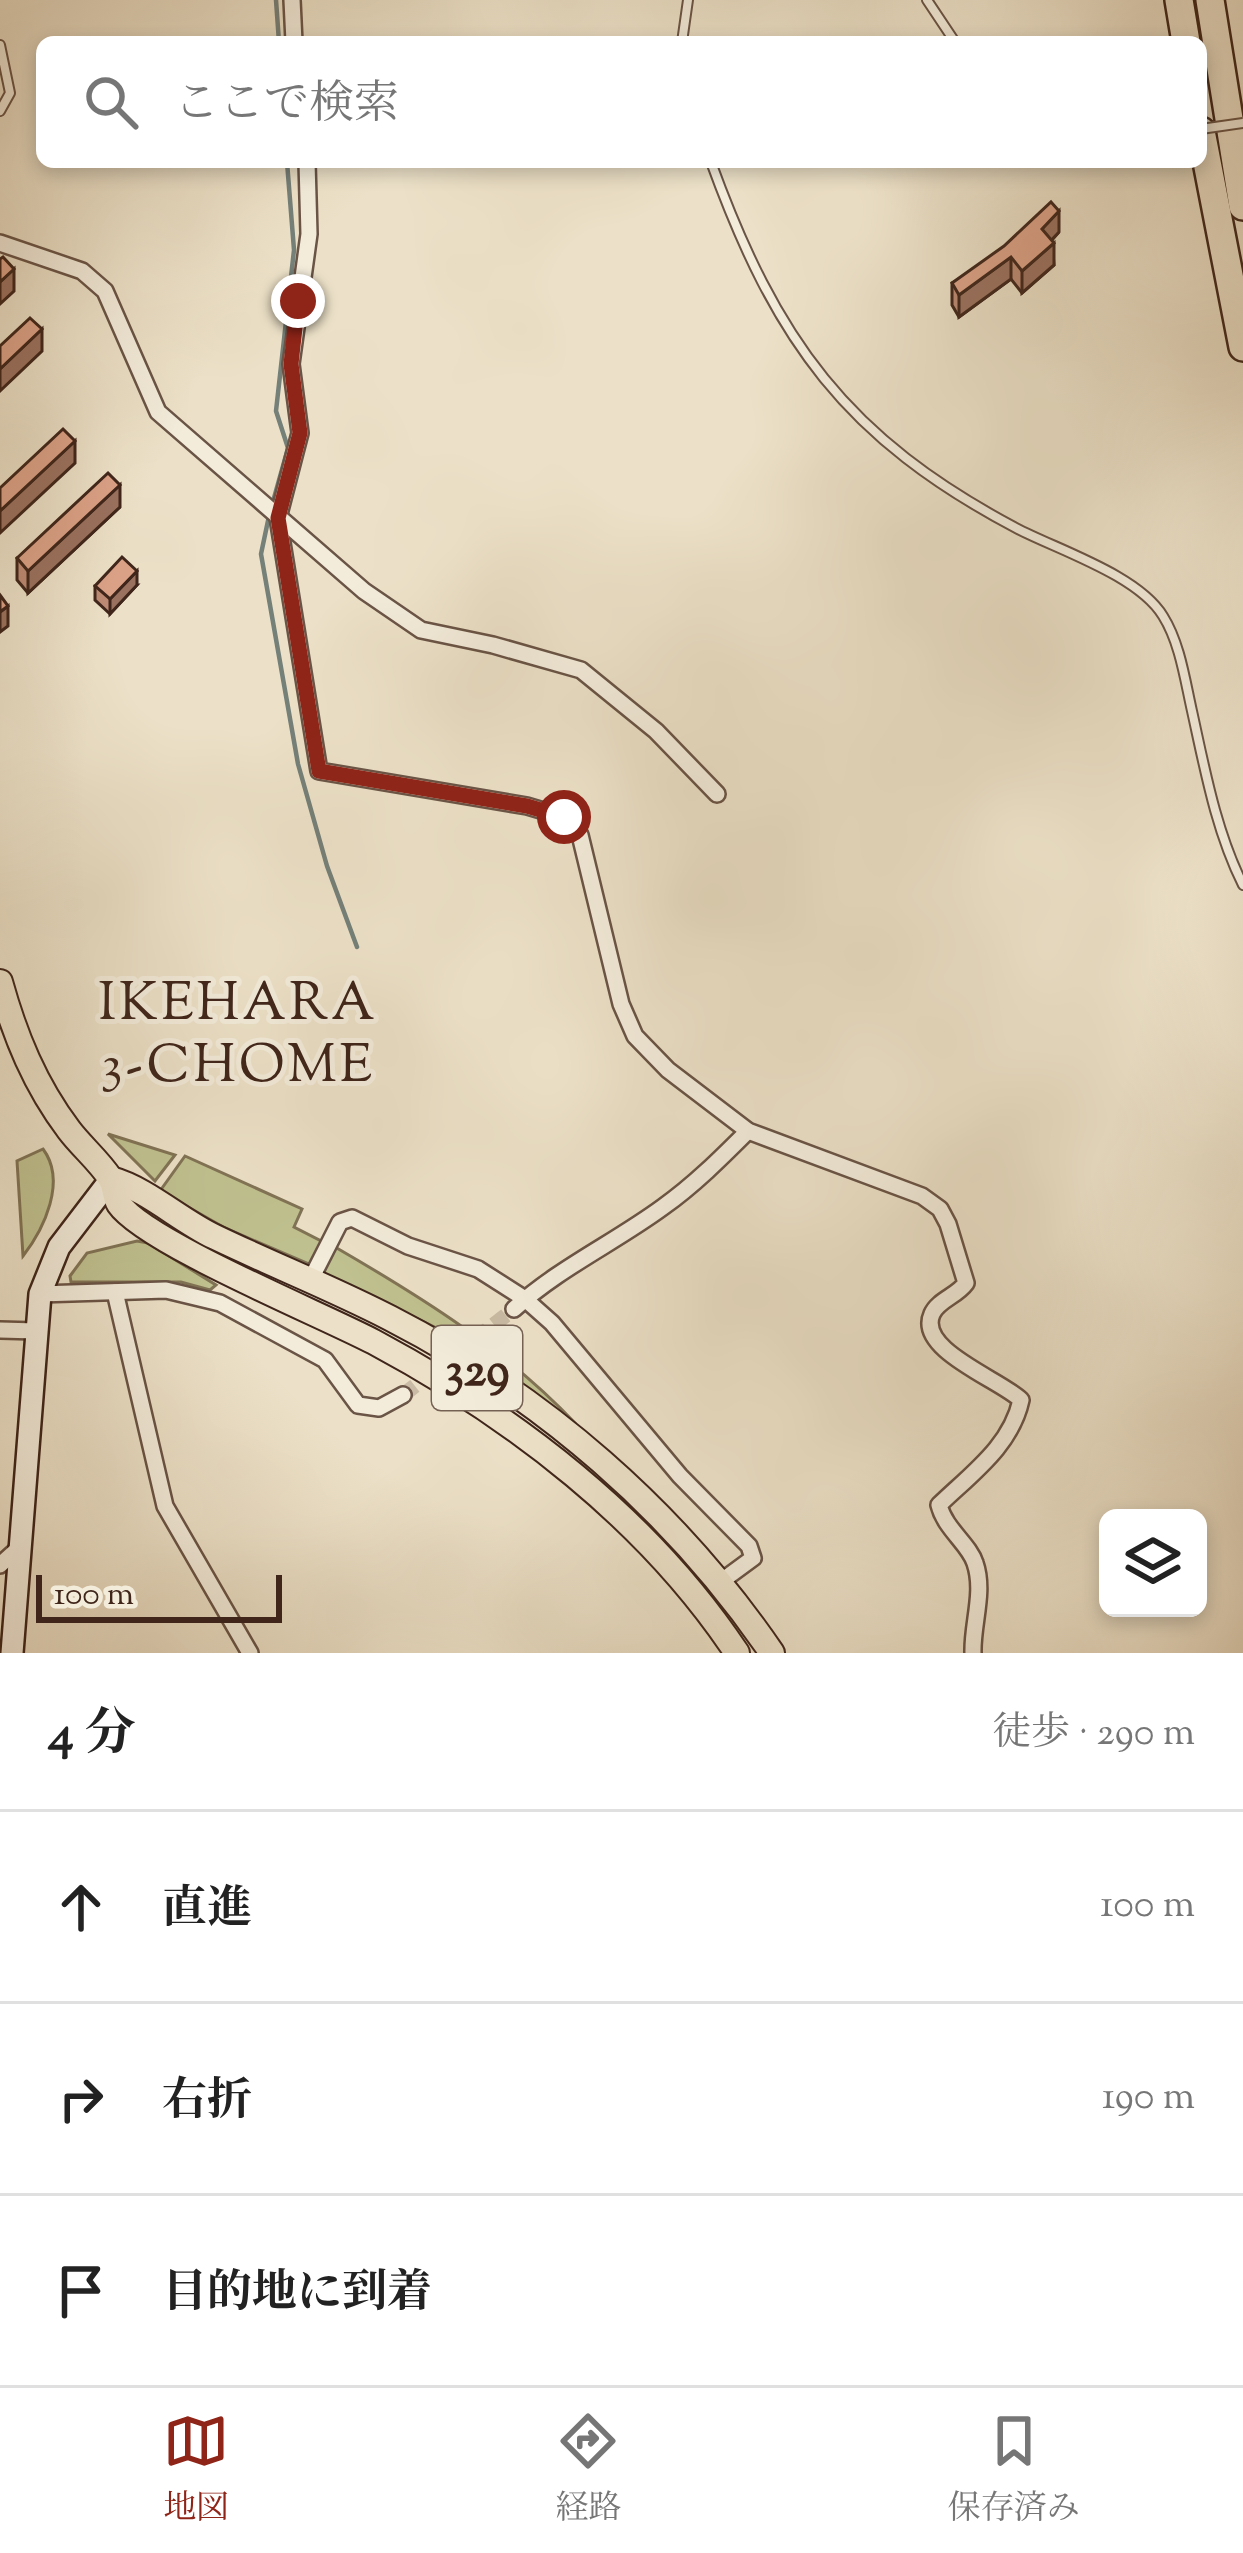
<!DOCTYPE html>
<html lang="ja">
<meta charset="utf-8">
<style>
:root{--surface:#fff;--page:#f6f6f6;--text:#222;--muted:#767676;--line:#e0e0e0;--accent:#8f2418}
body{margin:0;font-family:"Sorts Mill Goudy","Noto Serif JP",serif;background:var(--page);color:var(--text)}
.controls{position:absolute;right:36px;bottom:36px;display:grid;overflow:hidden;border-radius:18px;box-shadow:0 6px 18px #0003}
.controls button{width:108px;height:108px;display:grid;place-items:center;padding:0;border:0;border-bottom:3px solid var(--line);background:var(--surface);color:var(--text);font:60px sans-serif}
.scale{position:absolute;left:36px;bottom:30px;width:246px;box-sizing:border-box;padding-left:12px;border:6px solid #3f251a;border-top:0;font-size:33px;line-height:42px;white-space:nowrap;color:#3f251a;-webkit-text-stroke:9px #f3ecdb;paint-order:stroke}
.stop{position:absolute;width:36px;height:36px;margin:-27px;border:9px solid #8f2418;border-radius:50%;background:#fff}
.stop.end{background:#8f2418;border-color:#fff;box-shadow:0 3px 12px #0008}
.list{margin:0;padding:0;list-style:none}
h2{display:flex;justify-content:space-between;align-items:center;height:156px;margin:0;padding:0 48px;font-size:51px}
h2 small{font-size:39px;font-weight:400;color:var(--muted)}
.list li{display:grid;grid-template-columns:78px 1fr auto;gap:36px;align-items:center;box-sizing:border-box;height:192px;padding:0 48px;border-top:3px solid var(--line)}
.list b{display:block;font-size:45px;white-space:nowrap}
.list em{font-size:39px;font-style:normal;color:var(--muted)}
.icon{flex:none;width:66px;height:66px;fill:none;stroke:currentColor;stroke-width:2;stroke-linecap:round;stroke-linejoin:round}
.map{position:relative;flex:none;width:1243px;height:1653px;overflow:hidden}
.search{position:absolute;background:var(--surface);box-shadow:0 6px 18px #0003;left:36px;right:36px;top:36px;height:132px;display:flex;align-items:center;gap:30px;box-sizing:border-box;padding:0 42px;border-radius:18px;color:var(--muted);font-size:45px}
.sheet{height:732px;background:var(--surface)}
nav{display:flex;justify-content:space-around;align-items:center;box-sizing:border-box;height:168px;border-top:3px solid var(--line);background:var(--surface);font-size:33px;color:var(--muted)}
nav a{display:grid;justify-items:center;gap:6px}
nav .on{color:var(--accent)}
.map>svg:first-child{display:block}
</style>
<div class="map">
<svg width="1243" height="1653" viewBox="0 0 1243 1653">
<rect width="100%" height="100%" fill="#ece1c8"/>
<filter id="stains"><feTurbulence type="fractalNoise" baseFrequency=".00167" numOctaves="4"/><feColorMatrix values="0 0 0 0 .2 0 0 0 0 .09 0 0 0 0 .02 0 0 0 .5 -.17"/></filter>
<radialGradient id="worn" r=".72"><stop offset=".6" stop-color="#630" stop-opacity="0"/><stop offset="1" stop-color="#630" stop-opacity=".3"/></radialGradient>
<g fill="#c0c190" stroke="#807355" stroke-width="3">
<path d="M108,1134l67,21 -20,26z"/>
<path d="M43,1149c24,32 1,80 -20,107l-6,-95z"/>
<path d="M185,1156l117,53 -8,18 29,15 -12,23 -86,-37 -65,-37z"/>
<path d="M137,1241l11,2 68,42 -6,5 -29,-8h-110l-1,-6 17,-23z"/>
<path d="M335,1247c88,51 170,102 241,177l-127,-90 -129,-62z"/>
</g>
<g fill="none" stroke-linecap="round" stroke-linejoin="round">
<g stroke="#758079" stroke-width="4.5">
<path d="M276,0l3,42"/>
<path d="M272,505l16,-57 -12,-37 18,-161 -7,-88"/>
<path d="M269,516l-8,38 37,210 29,102 30,81"/>
</g>
<path stroke="#c9bba5" stroke-width="15" stroke-dasharray="15 8" stroke-linecap="butt" d="M403,1395l111,-86"/>
<g stroke="#6a5446" stroke-width="12">
<g id="service">
<path d="M927,0l28,42"/>
<path d="M682,42l6,-42"/>
<path d="M0,45l10,48 -10,18"/>
<path d="M711,162c65,179 135,276 305,366 42,22 122,47 147,88 17,27 22,64 29,95 13,59 24,120 51,174"/>
</g>
</g>
<g stroke="#6a5446" stroke-width="20">
<g id="minor">
<path d="M292,0l2,42"/>
<path d="M307,162l2,72 -18,130 9,69 -22,85 41,253 208,35 37,11 16,18 41,169 14,32 33,34 80,61 174,65 18,13 8,15 18,59c-9,13 -28,17 -34,31 -16,36 69,66 89,86 -10,46 -50,74 -82,105 6,24 30,39 36,58 10,29 -3,61 -2,90"/>
<path d="M0,243l82,28 23,20 53,121 206,179 57,39 72,15 88,25 75,61 61,63"/>
<path d="M311,1279l29,-57 12,-4 56,28 70,23 47,30 27,24 128,153 69,70 4,12 -34,25"/>
<path d="M115,1292l50,214 85,147"/>
<path d="M40,1294l126,-4 54,13 105,57 33,45 21,3 24,-13"/>
<path d="M514,1309c45,-41 100,-66 149,-102 31,-22 58,-49 85,-76"/>
<path d="M0,1330l36,1"/>
<path d="M0,1565l20,-18"/>
</g>
</g>
<g stroke="#3f251a" stroke-width="26">
<path id="secondary" d="M12,1653l28,-359 19,-47 52,-68"/>
</g>
<g stroke="#3f251a" stroke-width="28">
<g id="trunk">
<path d="M0,982c15,54 35,103 69,148 12,16 30,31 41,48 5,7 4,18 9,26 26,38 204,111 255,138 140,75 274,177 363,311"/>
<path d="M111,1179c38,11 68,41 104,58 58,28 117,51 175,81 152,78 285,193 382,335"/>
</g>
</g>
<g stroke="#3f251a" stroke-width="32">
<g id="motorway">
<path d="M1179,0l7,42"/>
<path d="M1210,0l33,206"/>
<path d="M1201,131l42,216"/>
</g>
</g>
<use href="#service" stroke="#f3ecdb" stroke-width="8"/>
<use href="#minor" stroke="#f3ecdb" stroke-width="15"/>
<use href="#secondary" stroke="#f3ecdb" stroke-width="21"/>
<use href="#trunk" stroke="#ece1c8" stroke-width="24"/>
<use href="#motorway" stroke="#ece1c8" stroke-width="27"/>
<g stroke="#6a5446" stroke-width="12" stroke-linecap="butt">
<path id="service-bridge" d="M1201,129l42,-6"/>
</g>
<use href="#service-bridge" stroke="#f3ecdb" stroke-width="8"/>
</g>
<g fill="#bd8b75" stroke="#3f251a" stroke-width="3">
<path d="M1059,232l-7,8 2,25 -32,28 -11,-14 -52,38 -7,-12v-22z"/>
<path d="M120,507l-92,86 -11,-13v-22z"/>
<path d="M137,585l-27,29 -15,-14v-14z"/>
</g>
<g fill="#9a715f" stroke="#3f251a" stroke-width="3">
<path d="M1059,211v21l-17,18v-21z"/>
<path d="M1054,243v22l-32,28v-22z"/>
<path d="M1011,257v22l-52,38v-22z"/>
<path d="M14,269v22l-14,13v-22z"/>
<path d="M42,329v22l-42,40v-22z"/>
<path d="M75,441v22l-75,70v-22z"/>
<path d="M120,485v22l-92,86v-22z"/>
<path d="M137,571v14l-27,29v-15z"/>
<path d="M8,606v20l-8,6v-20z"/>
</g>
<g fill="#dca288" stroke="#3f251a" stroke-width="3">
<path d="M1051,202l8,9 -17,18 12,14 -32,28 -11,-14 -52,38 -7,-12 52,-37z"/>
<path d="M3,257l11,12 -14,13v-23z"/>
<path d="M30,318l12,11 -42,40v-23z"/>
<path d="M63,429l12,12 -75,70v-23z"/>
<path d="M108,473l12,12 -92,86 -11,-13z"/>
<path d="M122,557l15,14 -27,28 -15,-13z"/>
<path d="M0,595l8,11 -8,6z"/>
</g>
<g fill="none" stroke-linecap="round" stroke-linejoin="round">
<path stroke="#8f2418" stroke-width="15" d="M298,301l-7,63 9,69 -22,85 41,253 208,35 37,11"/>
</g>
<g text-anchor="middle" stroke-width="10" stroke-linejoin="round" paint-order="stroke">
<rect fill="#f3ecdb" stroke="#756154" stroke-width="3" x="432" y="1326" width="90" height="84" rx="9"/>
<g font-size="48" font-weight="bold" fill="#3f251a">
<text x="477" y="1385">329</text>
</g>
<g font-size="54" letter-spacing="3" fill="#3f251a" stroke="#f3ecdb">
<text x="238" y="1019">IKEHARA<tspan x="238" dy="62">3-CHOME</tspan></text>
</g>
</g>
<rect width="100%" height="100%" filter="url(#stains)"/>
<rect width="100%" height="100%" fill="url(#worn)"/>
</svg>
<div class="controls">
<button><svg class="icon" aria-label="layers" viewBox="0 0 24 24"><path d="M12 4l9 5-9 5-9-5zM3 14l9 5 9-5"/></svg></button>
</div>
<div class="scale">100 m</div>
<div class="stop" style="left:564px;top:817px"></div>
<div class="stop end" style="left:298px;top:301px"></div>
<div class="search"><svg class="icon" aria-label="search" viewBox="0 0 24 24"><circle cx="10" cy="10" r="6"/><path d="M15 15l6 6"/></svg>ここで検索</div>
</div>
<section class="sheet">
<h2>4 分<small>徒歩 · 290 m</small></h2>
<ul class="list">
<li><svg class="icon" aria-label="ahead" viewBox="0 0 24 24"><path d="M12 20V5M6 11l6-6 6 6"/></svg><div><b>直進</b></div><em>100 m</em></li>
<li><svg class="icon" aria-label="right" viewBox="0 0 24 24"><path d="M7 20v-9h11M14 6l5 5-5 5"/></svg><div><b>右折</b></div><em>190 m</em></li>
<li><svg class="icon" aria-label="arrive" viewBox="0 0 24 24"><path d="M6 21V4h12l-3 4 3 4H6"/></svg><div><b>目的地に到着</b></div></li>
</ul>
</section>
<nav>
<a class="on"><svg class="icon" aria-label="map" viewBox="0 0 24 24"><path d="M3 6l6-2 6 2 6-2v14l-6 2-6-2-6 2zM9 4v14M15 6v14"/></svg>地図</a>
<a><svg class="icon" aria-label="directions" viewBox="0 0 24 24"><path d="M12 3l9 9-9 9-9-9zM9 14v-3h6M13 9l2 2-2 2"/></svg>経路</a>
<a><svg class="icon" aria-label="saved" viewBox="0 0 24 24"><path d="M7 4h10v16l-5-4-5 4z"/></svg>保存済み</a>
</nav>
